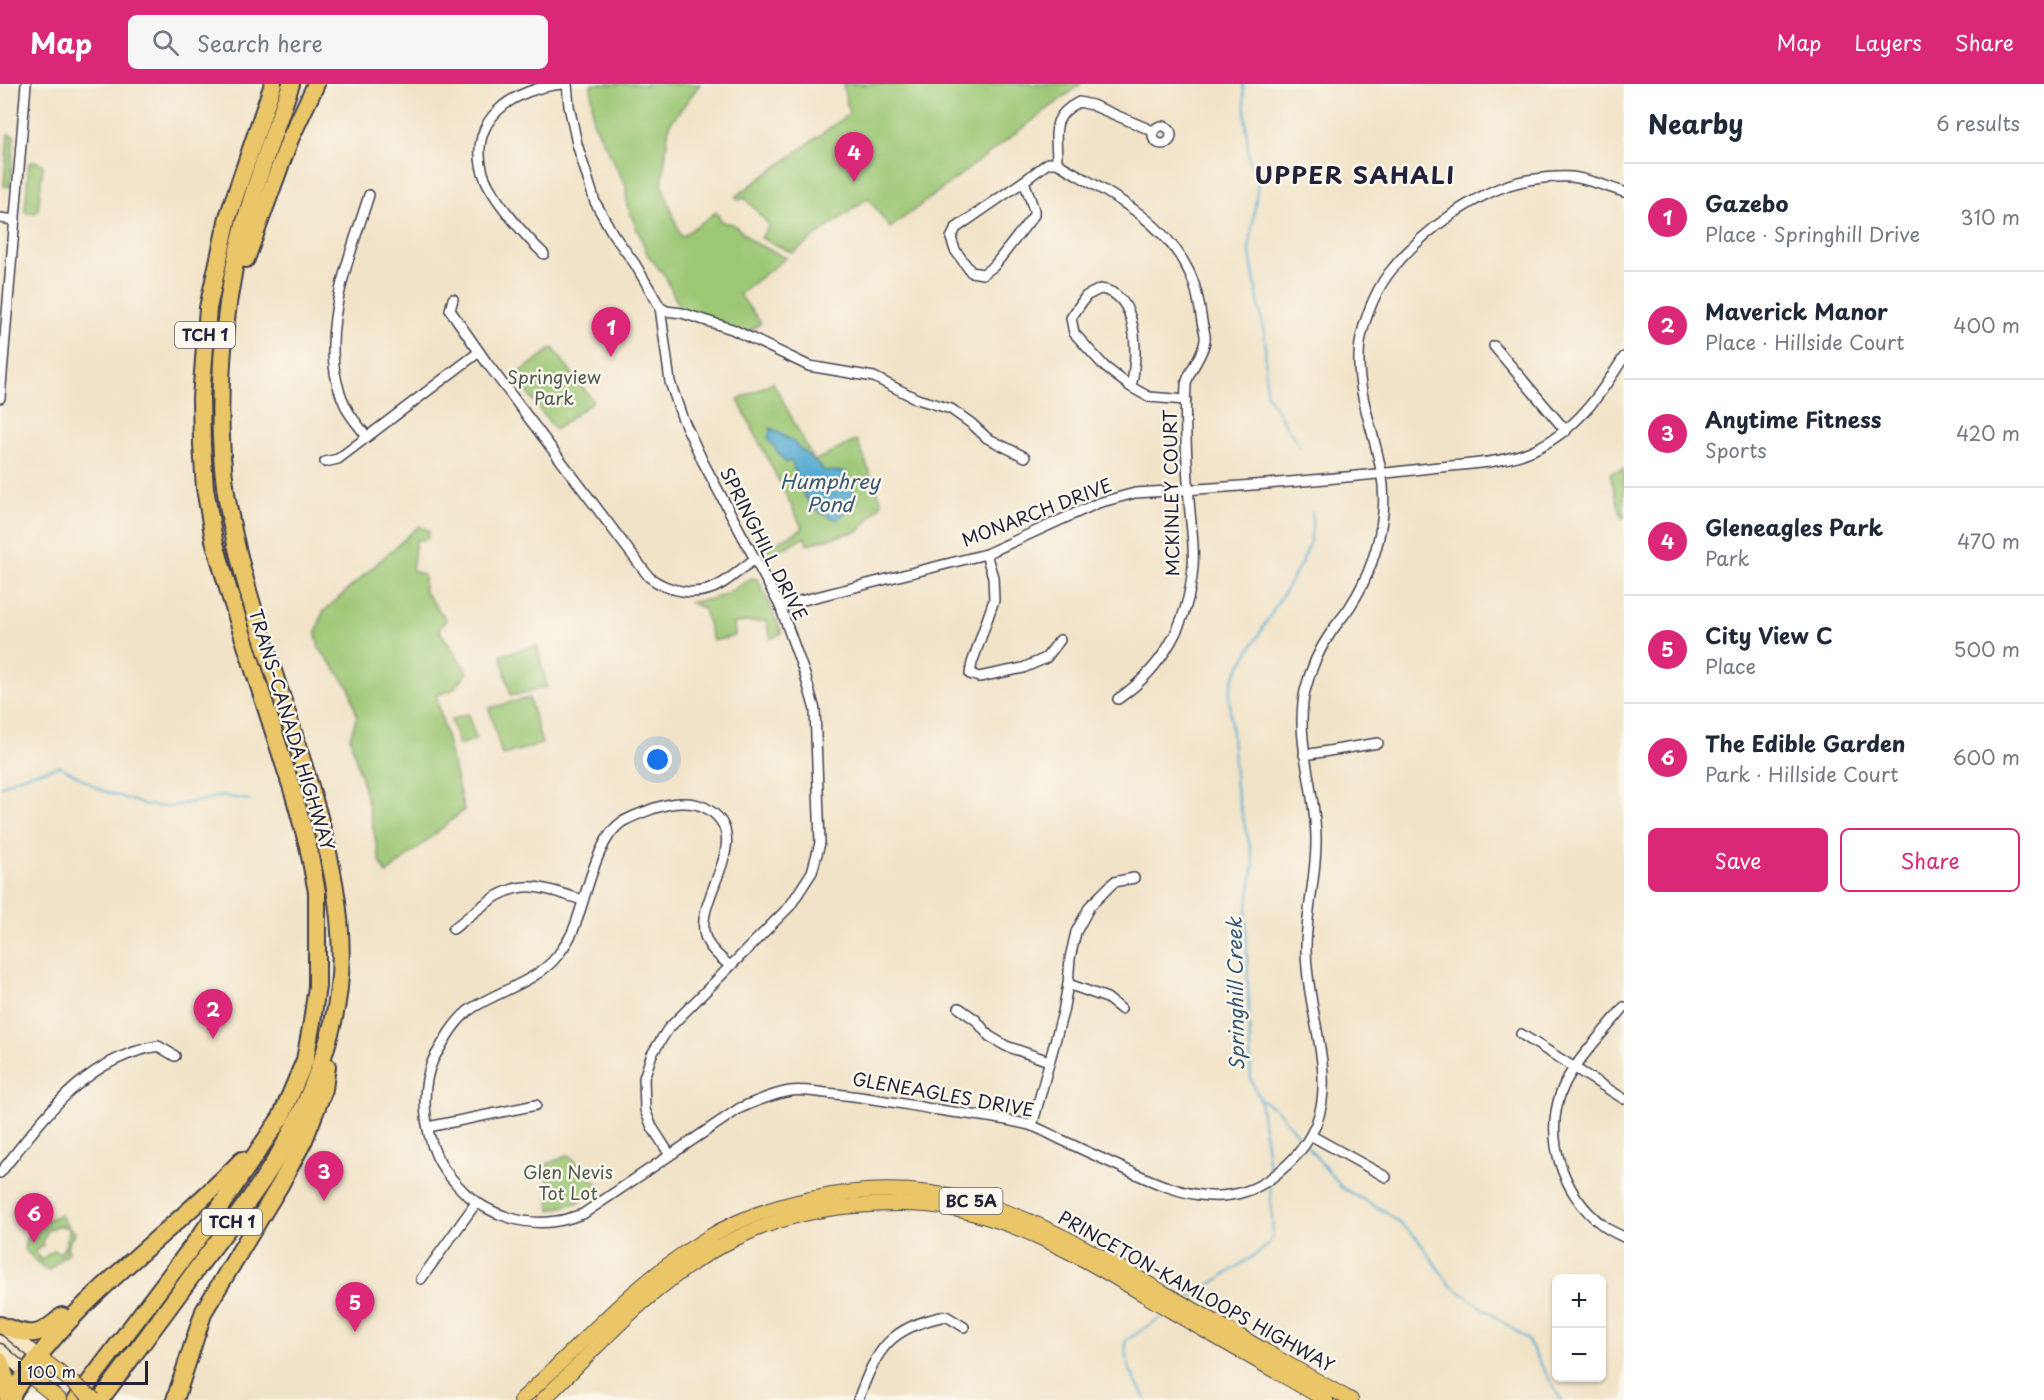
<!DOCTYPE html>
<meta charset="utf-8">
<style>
:root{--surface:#fff;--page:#f6f6f7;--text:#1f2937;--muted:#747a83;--line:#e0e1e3;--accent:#db2777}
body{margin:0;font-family:"Playpen Sans",sans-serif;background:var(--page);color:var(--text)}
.controls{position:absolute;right:18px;bottom:18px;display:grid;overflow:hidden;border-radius:9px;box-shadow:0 2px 4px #0004}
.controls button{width:54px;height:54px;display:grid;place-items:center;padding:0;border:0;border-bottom:2px solid var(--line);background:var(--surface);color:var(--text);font:30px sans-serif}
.scale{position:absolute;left:18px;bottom:15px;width:130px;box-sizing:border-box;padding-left:6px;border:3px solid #22223b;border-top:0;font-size:16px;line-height:21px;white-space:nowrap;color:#22223b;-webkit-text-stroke:4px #fbf7ec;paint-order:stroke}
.you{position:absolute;left:658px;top:676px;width:21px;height:21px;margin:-15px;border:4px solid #fff;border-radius:50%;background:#1a73e8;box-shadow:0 0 0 9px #1a73e833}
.badge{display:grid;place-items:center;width:39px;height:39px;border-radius:50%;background:var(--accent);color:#fff;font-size:20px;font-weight:700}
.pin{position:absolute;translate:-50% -50px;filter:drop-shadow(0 2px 3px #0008)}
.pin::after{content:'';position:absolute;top:32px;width:21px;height:18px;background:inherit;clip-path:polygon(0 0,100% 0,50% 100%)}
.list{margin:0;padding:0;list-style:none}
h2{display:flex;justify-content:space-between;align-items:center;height:78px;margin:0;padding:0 24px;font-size:26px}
h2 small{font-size:20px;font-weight:400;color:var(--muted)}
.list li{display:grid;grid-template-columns:39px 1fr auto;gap:18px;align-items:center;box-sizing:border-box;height:108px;padding:0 24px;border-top:2px solid var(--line)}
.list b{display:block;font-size:22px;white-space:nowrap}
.list p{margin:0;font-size:20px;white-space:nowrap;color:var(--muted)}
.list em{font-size:20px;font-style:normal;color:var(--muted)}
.actions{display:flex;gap:12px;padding:18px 24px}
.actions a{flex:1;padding:14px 0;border:2px solid var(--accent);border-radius:9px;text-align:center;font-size:21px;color:var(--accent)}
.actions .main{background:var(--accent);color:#fff}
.icon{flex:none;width:33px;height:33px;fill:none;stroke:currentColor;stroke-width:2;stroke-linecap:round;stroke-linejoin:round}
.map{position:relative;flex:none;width:1624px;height:1316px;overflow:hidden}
header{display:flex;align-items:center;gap:36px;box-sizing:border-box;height:84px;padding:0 30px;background:var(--accent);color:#fff}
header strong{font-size:28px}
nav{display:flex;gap:33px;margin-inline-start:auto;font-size:21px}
.search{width:420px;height:54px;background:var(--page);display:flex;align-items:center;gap:15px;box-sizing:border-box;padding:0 21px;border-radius:9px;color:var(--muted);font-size:22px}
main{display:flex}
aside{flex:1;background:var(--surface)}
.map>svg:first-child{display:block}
</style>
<header>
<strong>Map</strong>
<div class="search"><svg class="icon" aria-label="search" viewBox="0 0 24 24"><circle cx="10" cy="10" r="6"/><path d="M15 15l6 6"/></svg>Search here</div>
<nav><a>Map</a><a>Layers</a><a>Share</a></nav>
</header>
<main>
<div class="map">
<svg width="1624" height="1316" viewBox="0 0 1624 1316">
<rect width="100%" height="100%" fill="#fbf7ec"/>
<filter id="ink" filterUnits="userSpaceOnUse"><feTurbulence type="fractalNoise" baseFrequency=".0167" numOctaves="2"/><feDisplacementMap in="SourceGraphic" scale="12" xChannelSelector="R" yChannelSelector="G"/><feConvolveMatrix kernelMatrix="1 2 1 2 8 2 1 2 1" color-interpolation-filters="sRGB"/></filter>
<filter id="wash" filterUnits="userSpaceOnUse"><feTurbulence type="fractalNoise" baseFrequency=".008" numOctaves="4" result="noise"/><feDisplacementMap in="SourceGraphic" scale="24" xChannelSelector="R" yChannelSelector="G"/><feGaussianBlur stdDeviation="1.35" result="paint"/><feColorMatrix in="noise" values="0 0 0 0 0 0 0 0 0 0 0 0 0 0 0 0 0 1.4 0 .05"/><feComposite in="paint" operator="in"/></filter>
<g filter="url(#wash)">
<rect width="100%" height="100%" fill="#f1e3c7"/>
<g fill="#9cc774" stroke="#5f7458" stroke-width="1.5" fill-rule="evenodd">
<path d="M591,0h109l-31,41 -7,60 19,52 35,-25 6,10 11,2 20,18 33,16 -47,36 22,29 -17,13 -62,-23 -17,-37 -17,-21 -21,-50 -1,-19 -33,-65z"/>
<path d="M843,0h238l-191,144 -22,-30 -75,55 -32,-15 8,-13 -24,-27 -6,2 -4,-3 114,-83z"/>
<path d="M8,50l6,2 -4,51 -6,-1z"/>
<path d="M35,77l8,4 -5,45 -3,3h-7l-3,-2 4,-48z"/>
<path d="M553,264l40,53 -38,29 -40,-54z"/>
<path d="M773,298l41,79 43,-21 25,63 -23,28 -52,13 -2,-7 -34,17 -4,-7 36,-18 -65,-129z"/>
<path d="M1624,385v49h-2l-12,-45z"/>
<path d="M419,442l10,5 -1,7 -3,2h-9l-4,30 12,5v16l22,28 -7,11 29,43 -16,17 -16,5 28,115 -78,64 -6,-13 -11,-54 -19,-69 7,-22 -8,-29 -30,-39 -3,-15 7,-21z"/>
<path d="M751,494l7,1 24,54 -11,6 -5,-18 -32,2 1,13 -22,5 -9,-32 -14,-7c28,-2 39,-8 61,-24z"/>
<path d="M537,562l10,41 -36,9 -10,-41z"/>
<path d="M529,614l13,46 -40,11 -13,-47z"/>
<path d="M468,630l8,25 -17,6 -8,-25z"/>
<path d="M569,1071l33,34 -25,14 -27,7 -3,-46z"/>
<path d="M60,1131l10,14 5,3 -8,15 2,4 -20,19h-3l-22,-21c1,-19 20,-30 36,-34zM56,1142h7l7,3 -2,5 1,2 -4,4 2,2 -6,11 -7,-3 -13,10 -6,-9 8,-6 -1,-2 6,-13z"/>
</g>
<path fill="#55abd2" stroke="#3c6686" stroke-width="1.5" d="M771,344l21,13 33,30 21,1 11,29 -20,19c-34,-11 -35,-30 -46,-60l-5,3 -18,-24z"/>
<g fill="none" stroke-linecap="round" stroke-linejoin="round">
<g stroke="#55abd2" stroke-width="2">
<path d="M1243,0l6,76 9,24 -9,65 16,89 1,55 34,55"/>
<path d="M0,703l16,-9 44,-12 41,24 45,15 22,2 54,-11 28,4"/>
<path d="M1260,1015l9,69"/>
<path d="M1302,1056l-26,-31 -16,-10 -9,-19 -5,-164 8,-53 -18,-75 -7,-92 4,-18 69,-116c8,-18 12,-31 10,-50"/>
<path d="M1308,1063l34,41 44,24 31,26 33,47 77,54 34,61"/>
<path d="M1189,1215l79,-53 5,-11 -3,-51"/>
<path d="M1146,1316l-18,-34 -3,-25 36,-23"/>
</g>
</g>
</g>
<g filter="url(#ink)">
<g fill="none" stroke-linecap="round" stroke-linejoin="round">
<g stroke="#413f50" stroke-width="12">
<g id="street">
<path d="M567,0l2,22 8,38 18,58 18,32 22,30 25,43 10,75 12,35 21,45 77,144 25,69 10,35 5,133 -8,29 -22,34 -122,123 -16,25 -8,24 1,32 7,17 18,28"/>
<circle cx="1162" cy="51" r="9"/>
<path d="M1057,79c0,-30 -8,-46 22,-61l13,3 61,26"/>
<path d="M1024,97l24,-18h9c47,28 102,53 129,103 10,17 13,36 16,56 1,5 4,13 3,18 -1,15 -18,32 -19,45 -2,36 1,78 3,114 1,22 6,45 4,67 -4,56 -30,102 -75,133"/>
<path d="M1024,97l10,29v5l-40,51 -11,8 -12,-2 -16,-22 -4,-12 5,-10z"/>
<path d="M0,134l15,2"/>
<path d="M544,170c-18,-17 -54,-58 -61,-81 -16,-55 32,-85 80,-89"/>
<path d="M453,215l-3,11 37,53 162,214c20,15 49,21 72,7 12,-7 22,-17 34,-25"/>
<path d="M660,223l6,4 16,2 50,16 77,37 65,11 43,22 34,10 21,15 15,14 38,19"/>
<path d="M1494,262l72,85"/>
<path d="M1131,303l-26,-20 -31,-34 -3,-15 15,-22 14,-7c40,4 38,69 31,98l18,10 37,3"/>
<path d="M0,314l26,-314"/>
<path d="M367,353c-6,-9 -14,-17 -19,-26 -36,-66 1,-151 21,-216"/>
<path d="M325,378l13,-3 141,-107"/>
<path d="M986,470l7,23 1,23 -22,63 -2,11 9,3 44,-9 23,-10 14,-18"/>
<path d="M780,522l206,-52 112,-51 37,-10c99,-6 197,-13 295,-25 34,-4 72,-4 103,-18 43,-19 67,-55 91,-93"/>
<path d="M1304,671l74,-12"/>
<path d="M453,845c24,-18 49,-45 80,-42 17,1 34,9 50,13"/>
<path d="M730,882c-8,-7 -17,-14 -22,-23 -23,-39 55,-106 -4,-136 -14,-7 -34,-4 -49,1 -11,4 -23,8 -33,14 -26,17 -36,77 -48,106 -3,9 -10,19 -16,27 -20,26 -57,35 -84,52 -12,7 -23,22 -30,34 -3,6 -8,13 -11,19 -13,29 -9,69 4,97 6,13 18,26 28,36 23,21 60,34 92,28 9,-1 18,-5 26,-7l157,-106c17,-7 32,-14 50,-17 12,-2 24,1 36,2 36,3 71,10 106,16 32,5 66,8 97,16 11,3 22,10 33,15 21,10 43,20 65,30 46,21 96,42 143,9 92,-66 37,-141 36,-230 0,-36 10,-71 10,-107 1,-50 -22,-101 -11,-151 5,-20 13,-40 25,-57 6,-10 15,-19 21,-29 18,-28 28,-58 32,-92 6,-54 -26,-103 -24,-157 0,-26 15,-63 30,-83 31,-40 89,-84 139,-93 13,-2 31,-4 44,-3 17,2 35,10 52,15"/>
<path d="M1068,900l39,14 14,11"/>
<path d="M1624,923c-18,23 -46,51 -59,76 -24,49 -4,112 39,143 6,5 13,8 20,11"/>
<path d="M959,924l17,12 13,16 17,10 43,15"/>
<path d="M1521,950l103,65"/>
<path d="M1032,1042l31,-114 5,-28 2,-26 6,-26 14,-26 24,-24 20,-4"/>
<path d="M428,1043l108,-22"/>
<path d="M1312,1052l74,41"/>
<path d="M0,1089c44,-55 83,-114 158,-127l17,10"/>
<path d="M421,1195l55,-76"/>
<path d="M858,1316c19,-52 32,-73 88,-84l18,11"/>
</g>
</g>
<g stroke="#413f50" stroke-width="15">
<g id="secondary">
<path d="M4,1244l34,28"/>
<path d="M0,1266l26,23"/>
</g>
</g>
<g stroke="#413f50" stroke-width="16">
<g id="primary">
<path d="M38,1272l30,23"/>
<path d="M26,1289l34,27"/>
<path d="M521,1316c60,-55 113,-117 183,-160 33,-21 68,-33 106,-41 143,-31 236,25 354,94 63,35 124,72 187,107"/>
<path d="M543,1316c53,-52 105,-111 169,-149 43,-25 93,-41 142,-45 24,-2 48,-3 72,-1 90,8 171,62 247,107 51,30 102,59 153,88"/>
</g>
</g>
<g stroke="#413f50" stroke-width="20">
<g id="highway">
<path d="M246,175l44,-120 26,-55"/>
<path d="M0,1241c30,11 37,14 62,-9"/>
<path d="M0,1277l6,18 2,21"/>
<path d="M11,1316l2,-7c58,-94 153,-154 229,-233"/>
<path d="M76,1316l127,-168 78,-115 24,-57 7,-38 5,-36v-94l-9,-46 -14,-51 -65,-203 -15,-52 -9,-52 -3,-43 -1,-47 7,-90 20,-91 45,-133"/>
<path d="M100,1316c34,-46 68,-91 101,-137 22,-28 44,-56 63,-85 30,-45 53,-96 67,-148 27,-97 -7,-200 -36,-292 -26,-81 -56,-161 -69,-245 -12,-84 -4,-186 18,-268 13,-47 31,-95 47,-141"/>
<path d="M175,1316l29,-89 76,-126 24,-45 20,-51 3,-23"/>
</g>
</g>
<use href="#street" stroke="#fff" stroke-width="9"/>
<use href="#secondary" stroke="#f7e8c3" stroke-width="12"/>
<use href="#primary" stroke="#eac669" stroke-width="14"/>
<use href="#highway" stroke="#eac669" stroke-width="16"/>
<g stroke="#413f50" stroke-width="16" stroke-linecap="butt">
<path id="primary-bridge" d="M68,1295l27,21"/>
</g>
<use href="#primary-bridge" stroke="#eac669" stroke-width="14"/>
</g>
</g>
<g text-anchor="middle" stroke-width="5" stroke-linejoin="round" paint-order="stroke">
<g fill="#fbf7ec" stroke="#636270" stroke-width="1.5">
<rect x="175" y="238" width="60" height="26" rx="4.5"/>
<rect x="939.5" y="1104" width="63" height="26" rx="4.5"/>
<rect x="202" y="1125" width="60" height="26" rx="4.5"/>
</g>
<g font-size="16" font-weight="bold" fill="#22223b">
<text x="205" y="257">TCH 1</text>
<text x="971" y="1123">BC 5A</text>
<text x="232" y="1144">TCH 1</text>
</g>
<g font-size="18" fill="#4d5c4f" stroke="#fbf7ec">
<text x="554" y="300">Springview<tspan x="554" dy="21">Park</tspan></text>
<text x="568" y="1095">Glen Nevis<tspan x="568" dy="21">Tot Lot</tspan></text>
</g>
<g font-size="18" fill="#22223b" stroke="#fbf7ec">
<text transform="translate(1172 409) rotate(-91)" y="6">MCKINLEY COURT</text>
<text transform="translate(1037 429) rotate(-21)" y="6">MONARCH DRIVE</text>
<text transform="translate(763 460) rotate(63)" y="6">SPRINGHILL DRIVE</text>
<text transform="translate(291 646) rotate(73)" y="6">TRANS-CANADA HIGHWAY</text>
<text transform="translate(943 1011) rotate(10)" y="6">GLENEAGLES DRIVE</text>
<text transform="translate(1196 1208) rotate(29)" y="6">PRINCETON-KAMLOOPS HIGHWAY</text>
</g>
<g font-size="20" font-style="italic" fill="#365977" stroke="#fbf7ec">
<text x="830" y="405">Humphrey<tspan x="830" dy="23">Pond</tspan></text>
<text transform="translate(1236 910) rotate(-91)" y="7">Springhill Creek</text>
</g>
<g font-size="24" font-weight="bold" letter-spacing="1.5" fill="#22223b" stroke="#fbf7ec">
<text x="1355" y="100">UPPER SAHALI</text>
</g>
</g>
</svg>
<div class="controls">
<button>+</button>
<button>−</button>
</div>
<div class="scale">100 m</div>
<div class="you"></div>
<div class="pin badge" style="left:611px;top:273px">1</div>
<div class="pin badge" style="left:213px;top:955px">2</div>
<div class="pin badge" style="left:324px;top:1117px">3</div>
<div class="pin badge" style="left:854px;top:98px">4</div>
<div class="pin badge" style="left:355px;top:1248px">5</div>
<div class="pin badge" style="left:34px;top:1159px">6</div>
</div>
<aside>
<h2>Nearby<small>6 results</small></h2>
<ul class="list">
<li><span class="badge">1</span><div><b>Gazebo</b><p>Place · Springhill Drive</p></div><em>310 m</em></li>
<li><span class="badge">2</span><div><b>Maverick Manor</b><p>Place · Hillside Court</p></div><em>400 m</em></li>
<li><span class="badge">3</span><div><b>Anytime Fitness</b><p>Sports</p></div><em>420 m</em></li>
<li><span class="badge">4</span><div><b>Gleneagles Park</b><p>Park</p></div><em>470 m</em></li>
<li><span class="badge">5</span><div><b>City View C</b><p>Place</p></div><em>500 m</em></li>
<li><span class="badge">6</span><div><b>The Edible Garden</b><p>Park · Hillside Court</p></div><em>600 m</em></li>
</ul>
<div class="actions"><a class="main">Save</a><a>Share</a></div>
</aside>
</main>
